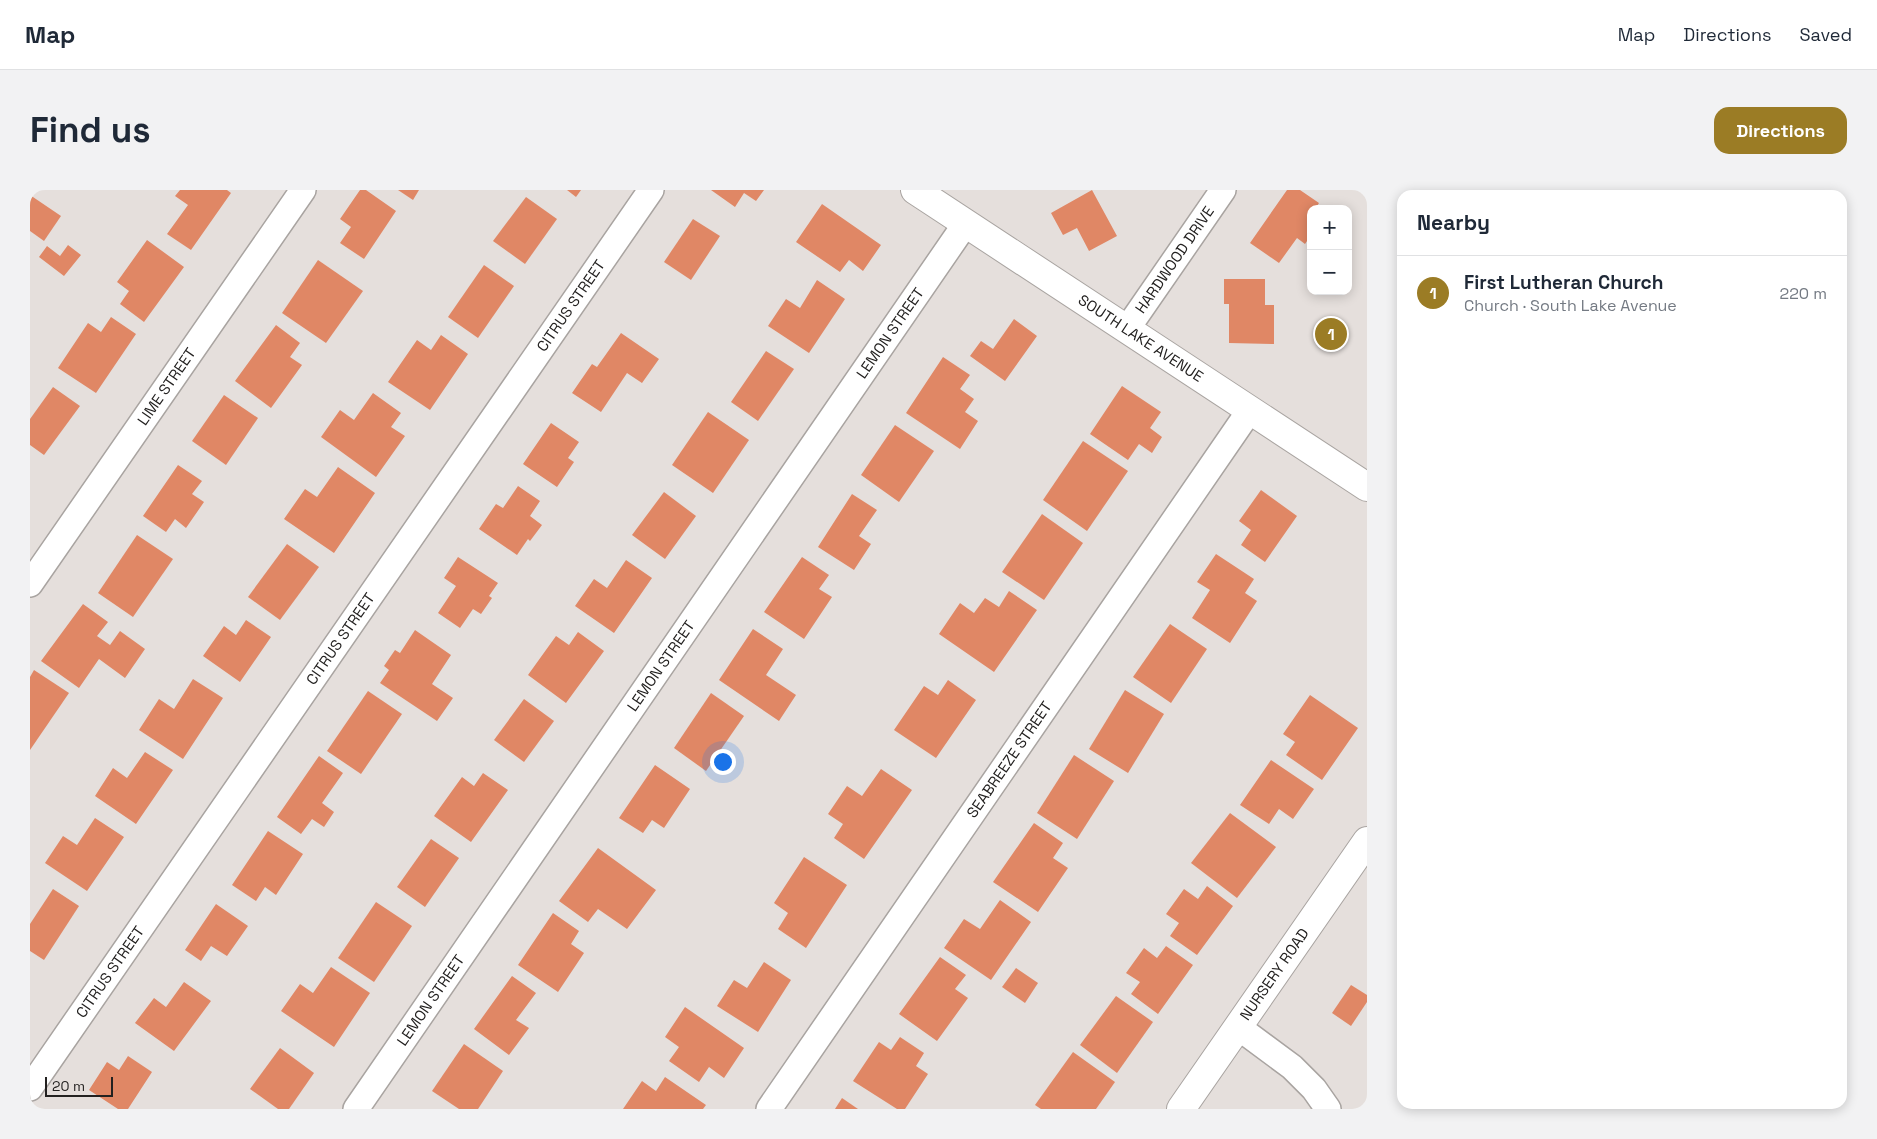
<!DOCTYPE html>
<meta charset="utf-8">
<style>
:root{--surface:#fff;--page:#f2f2f3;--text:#1f2937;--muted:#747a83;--line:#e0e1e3;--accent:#9b7c25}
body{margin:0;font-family:"Space Grotesk",sans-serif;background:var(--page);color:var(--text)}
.controls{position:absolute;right:15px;top:15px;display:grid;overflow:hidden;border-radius:10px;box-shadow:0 2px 12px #0003}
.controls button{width:45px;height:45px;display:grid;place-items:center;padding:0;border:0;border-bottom:1px solid var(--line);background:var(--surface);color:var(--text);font:25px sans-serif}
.scale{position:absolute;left:15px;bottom:12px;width:68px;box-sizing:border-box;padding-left:5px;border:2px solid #232120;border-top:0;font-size:14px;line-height:18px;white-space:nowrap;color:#232120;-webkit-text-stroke:4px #e5dfdc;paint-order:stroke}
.you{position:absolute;left:692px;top:571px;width:18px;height:18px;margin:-12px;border:4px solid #fff;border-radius:50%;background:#1a73e8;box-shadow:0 0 0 8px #1a73e833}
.badge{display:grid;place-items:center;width:32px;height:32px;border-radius:50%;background:var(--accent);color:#fff;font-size:16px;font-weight:700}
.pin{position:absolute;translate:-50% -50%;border:2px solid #fff;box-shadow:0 1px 5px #0006}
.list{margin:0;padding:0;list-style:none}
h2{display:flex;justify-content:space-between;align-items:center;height:65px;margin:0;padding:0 20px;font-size:21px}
h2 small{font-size:16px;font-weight:400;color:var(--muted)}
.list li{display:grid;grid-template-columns:32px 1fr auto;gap:15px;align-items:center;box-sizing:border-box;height:75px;padding:0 20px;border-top:1px solid var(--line)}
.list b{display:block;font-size:19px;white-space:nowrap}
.list p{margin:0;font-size:16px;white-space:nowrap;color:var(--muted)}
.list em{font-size:16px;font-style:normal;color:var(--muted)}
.map{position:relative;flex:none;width:1337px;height:919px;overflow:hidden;border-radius:15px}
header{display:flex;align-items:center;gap:30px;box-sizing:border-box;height:70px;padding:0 25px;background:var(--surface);border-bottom:1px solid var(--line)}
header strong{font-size:24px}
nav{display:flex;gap:28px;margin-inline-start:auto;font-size:18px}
.intro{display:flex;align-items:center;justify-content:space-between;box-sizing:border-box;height:120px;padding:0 30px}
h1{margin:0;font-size:35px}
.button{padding:12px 22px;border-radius:15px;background:var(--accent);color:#fff;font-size:18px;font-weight:700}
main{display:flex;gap:30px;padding:0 30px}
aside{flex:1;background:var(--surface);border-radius:15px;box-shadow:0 2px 12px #0003}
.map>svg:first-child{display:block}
</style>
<header>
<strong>Map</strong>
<nav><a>Map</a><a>Directions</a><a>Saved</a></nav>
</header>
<div class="intro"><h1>Find us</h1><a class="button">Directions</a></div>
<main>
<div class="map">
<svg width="1337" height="919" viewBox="0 0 1337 919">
<rect width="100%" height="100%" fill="#e5dfdc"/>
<g fill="#e08765">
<path d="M150,0h47l4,3 -40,57 -24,-16 21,-29 -13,-9z"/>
<path d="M330,0h6l30,21 -32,48 -24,-16 11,-16 -11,-8z"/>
<path d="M368,0h21l-6,10z"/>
<path d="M537,0h14l-5,7z"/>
<path d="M681,0h53l-8,11 -12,-8 -9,14z"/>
<path d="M1062,0l25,46 -28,15 -12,-23 -14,7 -12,-22z"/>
<path d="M1257,0h13l19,13 -4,6h-4v5l-4,5 4,3v13l-6,9 -8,-6 -18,25 -29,-20z"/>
<path d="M0,5l31,21 -17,25 -14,-10z"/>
<path d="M496,7l31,22 -32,45 -32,-23z"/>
<path d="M792,14l59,41 -18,26 -14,-11 -9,12 -44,-30z"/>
<path d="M663,29l27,17 -29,44 -27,-18z"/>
<path d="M117,50l37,27 -40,55 -24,-18 9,-13 -12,-9z"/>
<path d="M38,55l13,10 -17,21 -25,-19 8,-11 13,10z"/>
<path d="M288,70l45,31 -37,52 -44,-30z"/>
<path d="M454,75l30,21 -36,52 -30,-21z"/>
<path d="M1194,89h41v26h9v39l-45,-1v-39h-5z"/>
<path d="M787,90l28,19 -36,54 -41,-27 18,-27 14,9z"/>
<path d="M81,127l25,17 -40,59 -38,-25 30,-45 13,9z"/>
<path d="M984,129l23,17 -32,45 -35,-25 11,-15 12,8z"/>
<path d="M246,135l24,18 -10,14 12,8 -31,43 -36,-27z"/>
<path d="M591,143l38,26 -17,24 -15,-10 -26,39 -29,-19 20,-29 5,3z"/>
<path d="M411,145l27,19 -38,56 -42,-28 29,-42 14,10z"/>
<path d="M736,161l28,18 -36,52 -27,-19z"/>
<path d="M913,167l27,18 -10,14 14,10 -9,13 13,9 -18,28 -54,-36z"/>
<path d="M1092,196l39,26 -11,16 12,9 -10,16 -13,-9 -11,16 -38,-26z"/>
<path d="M23,197l27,19 -36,49 -14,-10v-26z"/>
<path d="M343,203l28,20 -10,14 14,9 -29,41 -55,-40 19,-27 14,10z"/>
<path d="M194,205l34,23 -32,47 -34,-24z"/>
<path d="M678,222l41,28 -36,53 -41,-28z"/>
<path d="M521,233l28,19 -11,16 6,4 -17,25 -34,-23z"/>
<path d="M865,235l39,26 -35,51 -38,-27z"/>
<path d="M1053,251l45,30 -41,60 -44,-31z"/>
<path d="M148,275l24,16 -10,13 12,8 -18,26 -11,-9 -9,13 -23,-16z"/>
<path d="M308,277l37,26 -41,60 -50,-34 21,-30 12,8z"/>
<path d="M488,296l22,15 -10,15 12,9 -12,16 -2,-2 -11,16 -38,-26 17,-25 7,4z"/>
<path d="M1231,300l36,26 -32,46 -24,-17 10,-15 -12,-9z"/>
<path d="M634,302l32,24 -31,43 -33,-24z"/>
<path d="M822,304l25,16 -18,26 12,8 -17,26 -36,-23z"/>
<path d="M1012,324l41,29 -39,57 -42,-28z"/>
<path d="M107,345l36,24 -40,58 -35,-24z"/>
<path d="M257,354l32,23 -39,53 -32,-23z"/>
<path d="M1186,364l38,25 -9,14 12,8 -27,42 -38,-25 18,-28 -13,-8z"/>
<path d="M428,367l40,26 -9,13 3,2 -11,16 -8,-5 -13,19 -22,-15 18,-27 -12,-8z"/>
<path d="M772,367l27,18 -10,14 13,8 -28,42 -40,-27z"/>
<path d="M596,370l26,18 -38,55 -39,-27 19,-27 13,9z"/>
<path d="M979,401l28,19 -43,62 -55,-38 21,-31 14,10 11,-15 14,9z"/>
<path d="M53,414l25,18 -11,14 13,9 10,-14 25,18 -20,29 -26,-19 -20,29 -38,-27z"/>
<path d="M216,430l25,17 -31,45 -37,-26 21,-30 12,9z"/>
<path d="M1140,434l37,25 -36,54 -38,-26z"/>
<path d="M723,439l30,20 -17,26 30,20 -17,26 -60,-41z"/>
<path d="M385,440l36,25 -19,29 21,14 -16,23 -57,-38 9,-13 -5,-4 11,-16 5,3z"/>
<path d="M548,442l26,19 -38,52 -38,-28 28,-39 13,9z"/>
<path d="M4,480l35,23 -39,57v-73z"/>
<path d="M163,489l30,19 -40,61 -44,-29 20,-31 15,10z"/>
<path d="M918,490l28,20 -40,58 -42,-28 30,-44 14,9z"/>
<path d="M1095,500l39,24 -36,59 -39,-24z"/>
<path d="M338,501l34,23 -41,60 -34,-23z"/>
<path d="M681,503l33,23 -38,55 -32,-23z"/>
<path d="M1280,505l48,33 -36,52 -36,-25 9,-13 -12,-8z"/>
<path d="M494,509l30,22 -30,41 -30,-22z"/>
<path d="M115,562l28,18 -37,54 -41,-28 18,-28 14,10z"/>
<path d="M1044,565l40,26 -37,58 -40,-26z"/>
<path d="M289,566l24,17 -21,30 12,9 -10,15 -12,-8 -11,15 -24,-17z"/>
<path d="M1241,570l43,29 -21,30 -14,-10 -10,15 -29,-19z"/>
<path d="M625,575l35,24 -26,39 -12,-8 -9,13 -24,-15z"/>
<path d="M851,579l31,21 -48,69 -30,-21 9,-14 -15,-10 19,-28 15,10z"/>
<path d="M453,583l25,17 -37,52 -37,-26 28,-39 12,9z"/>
<path d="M1200,623l46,34 -39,51 -46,-35z"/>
<path d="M65,628l29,19 -37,54 -42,-28 18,-27 14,9z"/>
<path d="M1004,633l29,20 -10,15 15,10 -30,44 -45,-30z"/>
<path d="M238,641l35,23 -27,41 -11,-8 -9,14 -24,-16z"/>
<path d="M401,649l28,19 -34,49 -28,-20z"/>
<path d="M568,658l58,42 -29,39 -29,-20 -10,13 -29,-21z"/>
<path d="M774,667l43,28 -41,63 -28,-19 10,-16 -14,-10z"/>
<path d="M1177,696l26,20 -36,49 -27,-19 9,-13 -13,-9 18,-25 14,10z"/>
<path d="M23,699l26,17 -35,54 -14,-9v-27z"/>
<path d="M970,710l31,22 -40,58 -47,-32 20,-29 16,10z"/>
<path d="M346,712l36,24 -38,56 -36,-24z"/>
<path d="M186,714l32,22 -21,30 -16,-10 -10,15 -16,-11z"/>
<path d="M523,723l26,18 -8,13 13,9 -26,39 -40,-27z"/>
<path d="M1136,756l27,19 -35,49 -27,-20 9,-12 -14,-9 18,-25 13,10z"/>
<path d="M910,767l26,18 -11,14 13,9 -31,43 -38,-27z"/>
<path d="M734,772l27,18 -33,52 -41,-26 17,-26 13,8z"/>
<path d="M301,777l39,26 -36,54 -53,-36 19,-27 13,9z"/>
<path d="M986,778l22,15 -13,20 -23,-16z"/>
<path d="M482,786l24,17 -20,27 13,8 -20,27 -35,-26z"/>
<path d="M154,792l27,19 -37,50 -39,-28 19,-25 12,9z"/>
<path d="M1321,795l16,10v7l-16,24 -19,-13z"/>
<path d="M1086,806l37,26 -36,51 -37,-28z"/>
<path d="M655,817l59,41 -20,30 -15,-11 -10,15 -30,-21 10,-14 -14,-10z"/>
<path d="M870,847l24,16 -8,13 12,8 -23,35h-8l-44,-28 26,-39 12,8z"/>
<path d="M434,854l39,27 -25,38h-19l-27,-18z"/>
<path d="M250,858l34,25 -25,36h-11l-28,-20z"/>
<path d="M1043,862l42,30 -19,27h-55l-6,-4z"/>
<path d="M98,866l24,16 -24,37h-10l-29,-19 18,-28 12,8z"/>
<path d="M635,887l41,28 -3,4h-80l19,-28 14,10z"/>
<path d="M812,908l16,11h-23z"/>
</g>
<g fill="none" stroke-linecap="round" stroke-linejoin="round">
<g stroke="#a9a4a1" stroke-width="28">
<g id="minor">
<path id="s1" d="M1097,139l96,-139"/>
<path id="s2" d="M0,394l273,-394"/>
<path d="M1208,837l54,40 22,22 14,20"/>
<path id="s3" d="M0,898l621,-898"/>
<path id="s4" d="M326,919l610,-886"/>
<path id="s5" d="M739,919l481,-699"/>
</g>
</g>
<g stroke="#a9a4a1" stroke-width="30">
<g id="tertiary">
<path id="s6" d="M885,0l452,297"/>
<path id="s7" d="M1151,919l186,-268"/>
</g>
</g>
<use href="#minor" stroke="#fff" stroke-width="25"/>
<use href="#tertiary" stroke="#fff" stroke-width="28"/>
</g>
<g text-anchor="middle" stroke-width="5" stroke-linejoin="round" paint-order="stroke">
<g font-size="15" fill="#232120" stroke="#e5dfdc">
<text dy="5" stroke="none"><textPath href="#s1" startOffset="84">HARDWOOD DRIVE</textPath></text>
<text dy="5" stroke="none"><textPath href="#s3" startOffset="951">CITRUS STREET</textPath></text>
<text dy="5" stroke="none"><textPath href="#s4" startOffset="942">LEMON STREET</textPath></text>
<text dy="5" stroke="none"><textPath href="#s6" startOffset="270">SOUTH LAKE AVENUE</textPath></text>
<text dy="5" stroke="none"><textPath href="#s2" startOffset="240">LIME STREET</textPath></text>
<text dy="5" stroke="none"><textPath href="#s3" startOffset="546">CITRUS STREET</textPath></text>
<text dy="5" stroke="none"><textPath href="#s4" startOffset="538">LEMON STREET</textPath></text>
<text dy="5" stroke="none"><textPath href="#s5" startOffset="424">SEABREEZE STREET</textPath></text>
<text dy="5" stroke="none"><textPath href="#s3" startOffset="141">CITRUS STREET</textPath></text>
<text dy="5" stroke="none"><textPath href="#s7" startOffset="164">NURSERY ROAD</textPath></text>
<text dy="5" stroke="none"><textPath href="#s4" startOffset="132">LEMON STREET</textPath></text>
</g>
</g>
</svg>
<div class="controls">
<button>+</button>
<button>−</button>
</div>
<div class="scale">20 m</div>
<div class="you"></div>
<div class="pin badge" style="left:1301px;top:144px">1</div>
</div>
<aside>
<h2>Nearby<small></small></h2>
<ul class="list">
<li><span class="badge">1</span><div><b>First Lutheran Church</b><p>Church · South Lake Avenue</p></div><em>220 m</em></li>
</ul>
</aside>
</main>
